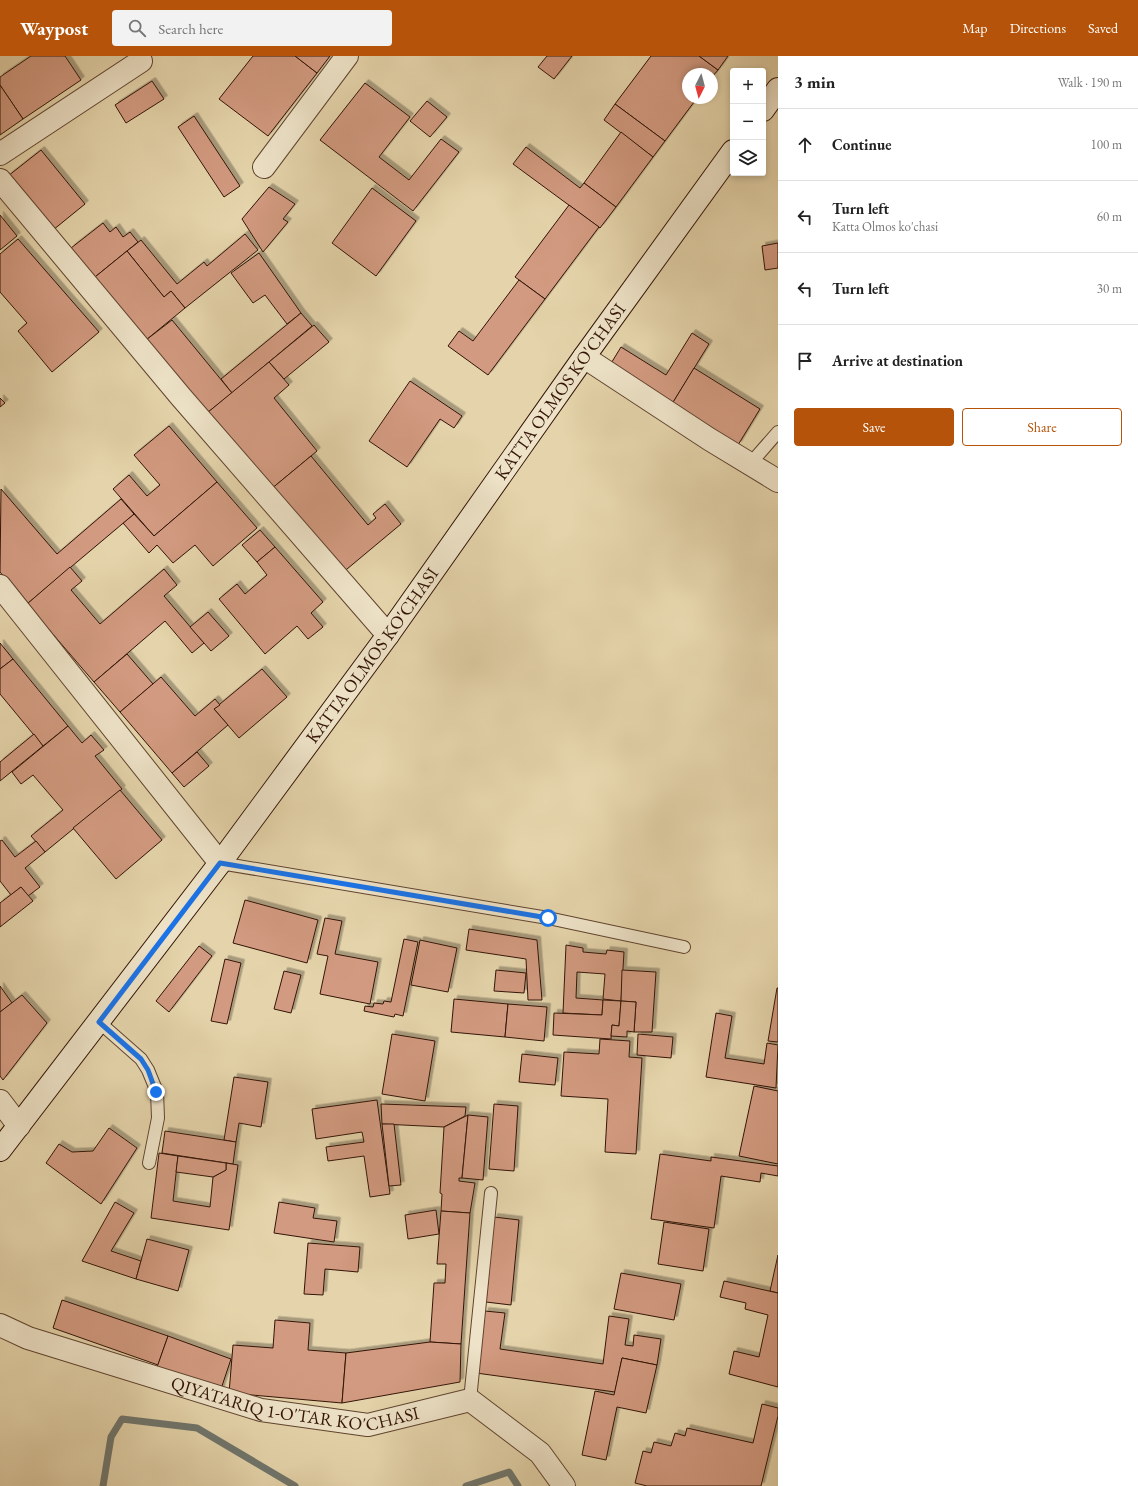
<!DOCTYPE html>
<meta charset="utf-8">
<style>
:root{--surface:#fff;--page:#f2f2f2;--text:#222;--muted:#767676;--line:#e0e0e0;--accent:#b45309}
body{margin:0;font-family:"EB Garamond",serif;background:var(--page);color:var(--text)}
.controls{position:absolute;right:12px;top:12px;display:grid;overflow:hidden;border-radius:4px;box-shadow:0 2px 6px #0003}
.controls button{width:36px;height:36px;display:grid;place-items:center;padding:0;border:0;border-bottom:1px solid var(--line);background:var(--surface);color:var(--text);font:20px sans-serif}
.compass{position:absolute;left:682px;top:12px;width:36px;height:36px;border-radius:50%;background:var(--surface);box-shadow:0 2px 6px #0003;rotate:186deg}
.stop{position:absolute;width:12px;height:12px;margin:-9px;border:3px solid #1a73e8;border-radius:50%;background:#fff}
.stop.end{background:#1a73e8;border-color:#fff;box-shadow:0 1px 4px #0008}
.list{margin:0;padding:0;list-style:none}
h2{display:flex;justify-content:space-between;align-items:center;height:52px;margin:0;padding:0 16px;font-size:17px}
h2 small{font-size:13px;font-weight:400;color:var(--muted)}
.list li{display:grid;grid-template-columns:26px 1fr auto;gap:12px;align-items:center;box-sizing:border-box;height:72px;padding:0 16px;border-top:1px solid var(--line)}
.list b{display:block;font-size:15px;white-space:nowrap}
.list p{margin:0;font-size:13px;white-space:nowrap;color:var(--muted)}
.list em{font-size:13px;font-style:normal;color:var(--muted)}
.actions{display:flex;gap:8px;padding:12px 16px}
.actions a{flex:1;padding:9px 0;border:1px solid var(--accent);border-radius:4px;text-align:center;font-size:14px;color:var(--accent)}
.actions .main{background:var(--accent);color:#fff}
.icon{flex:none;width:22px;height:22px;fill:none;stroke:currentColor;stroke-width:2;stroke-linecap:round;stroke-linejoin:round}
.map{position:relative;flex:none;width:778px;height:1430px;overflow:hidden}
header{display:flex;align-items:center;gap:24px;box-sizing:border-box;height:56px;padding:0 20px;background:var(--accent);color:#fff}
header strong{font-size:19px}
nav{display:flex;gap:22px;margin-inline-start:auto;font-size:14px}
.search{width:280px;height:36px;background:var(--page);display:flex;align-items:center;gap:10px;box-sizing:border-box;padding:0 14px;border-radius:4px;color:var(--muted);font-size:15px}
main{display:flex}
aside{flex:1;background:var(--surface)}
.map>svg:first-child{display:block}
</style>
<header>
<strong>Waypost</strong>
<div class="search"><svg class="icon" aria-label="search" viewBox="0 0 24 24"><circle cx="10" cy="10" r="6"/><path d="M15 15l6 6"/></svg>Search here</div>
<nav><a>Map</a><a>Directions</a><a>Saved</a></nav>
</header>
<main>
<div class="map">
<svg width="778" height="1430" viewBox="0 0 778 1430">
<defs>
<filter id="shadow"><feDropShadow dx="3.5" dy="-3.5" stdDeviation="0" flood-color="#0004"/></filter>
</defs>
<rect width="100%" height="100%" fill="#e5d4ab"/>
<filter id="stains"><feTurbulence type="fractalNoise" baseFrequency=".005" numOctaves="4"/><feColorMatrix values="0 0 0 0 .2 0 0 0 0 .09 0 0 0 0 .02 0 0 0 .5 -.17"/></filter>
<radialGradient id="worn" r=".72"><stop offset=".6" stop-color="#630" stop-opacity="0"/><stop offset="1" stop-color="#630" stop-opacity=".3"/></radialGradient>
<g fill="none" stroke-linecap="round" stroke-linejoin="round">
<g stroke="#70766d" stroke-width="7">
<path d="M103,1430l8,-49 11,-18 75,9 98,58"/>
<path d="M466,1430l43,-14 9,14"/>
</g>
</g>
<g fill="#d29a80" stroke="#331406" filter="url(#shadow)">
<path d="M31,0h34l16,24 -58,39 -23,-34v-8z"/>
<path d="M253,0h42l22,17 -49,63 -49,-37z"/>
<path d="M295,0h35l-13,17z"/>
<path d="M547,0h25l-18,23 -16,-12z"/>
<path d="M651,0h48l19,14 -6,7v-3h-24v24h9l-32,43 -50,-37z"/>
<path d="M699,0h29l-10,14z"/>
<path d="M152,25l12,18 -38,24 -11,-18z"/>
<path d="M365,27l45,34 -31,40 30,23 32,-41 18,13 -46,59 -93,-71z"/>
<path d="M0,29l23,34 -23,16z"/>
<path d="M427,45l20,16 -17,20 -20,-16z"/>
<path d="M615,48l50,37 -12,16 -49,-37z"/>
<path d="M194,60l46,70 -16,11 -46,-70z"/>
<path d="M621,76l32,25 -37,50 -32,-24z"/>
<path d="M526,91l54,41 4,-5 32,24 -16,21 -87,-64z"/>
<path d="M41,94l44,54 -32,26 -45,-54z"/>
<path d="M269,131l26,17 -12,15 5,3 -25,30 -21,-33z"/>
<path d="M372,132l44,33 -40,55 -44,-33z"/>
<path d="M569,149l30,22 -54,72 -30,-22z"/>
<path d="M0,159l17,21 -17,14z"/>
<path d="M103,167l7,9 6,-5 7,10 7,-5 8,10 -43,35 -24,-29z"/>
<path d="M245,178l13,16 -73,58 -14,-17 -7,6 -37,-46 14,-11 36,44 27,-22 3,4z"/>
<path d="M18,183l81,93 -47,40 -34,-41 9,-8 -27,-31v-38z"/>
<path d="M778,187v25l-13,2 -3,-24z"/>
<path d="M127,195l37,46 7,-6 14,17 -39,32 -51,-63z"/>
<path d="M259,197l42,60 -14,11 -22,-29 -12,8 -22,-30z"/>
<path d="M519,224l26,19 -57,76 -40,-29 11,-15 14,10z"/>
<path d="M301,257l11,13 -80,67 -11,-14z"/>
<path d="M172,264l60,73 -25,20 -61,-73z"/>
<path d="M314,269l15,17 -45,37 -15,-17z"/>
<path d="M692,277l17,11 -37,60 -62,-39 11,-18 45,28z"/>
<path d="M269,306l20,23 -15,13 43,53 -47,39 -63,-77z"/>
<path d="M694,312l66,41 -22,36 -66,-41z"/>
<path d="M410,325l52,35 -8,12 -14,-9 -33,48 -38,-26z"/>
<path d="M0,342l5,5 -5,4z"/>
<path d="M169,370l48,56 -63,54 -41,-47 16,-14 18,21 13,-11 -26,-30z"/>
<path d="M311,400l57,69 8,-7 -3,-4 12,-10 16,20 -60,50 -71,-84z"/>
<path d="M217,426l40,46 -44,38 -18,-21 -22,18 -16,-18 -8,8 -26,-30 11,-9 20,22z"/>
<path d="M1,433l56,65 64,-55 13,15 -107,90 -27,-32z"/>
<path d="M260,474l15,17 -18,15 -15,-17z"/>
<path d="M275,491l48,55 -12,11 12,14 -15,12 -11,-13 -32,28 -46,-55 18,-15 8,10 22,-19 -10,-13z"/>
<path d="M70,511l12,14 -11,9 29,34 64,-55 13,16 -13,11 40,47 -12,10 -27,-32 -71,61 -67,-78z"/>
<path d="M208,556l21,24 -18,15 -21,-24z"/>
<path d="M0,587l13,16 -13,10z"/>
<path d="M127,598l26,30 -33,28 -26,-30z"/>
<path d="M13,603l55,67 -25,20 -43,-52v-25z"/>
<path d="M262,613l25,28 -48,41 -25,-29z"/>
<path d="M161,621l34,39 20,-17 5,6 -6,4 14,16 -56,48 -52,-61z"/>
<path d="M68,670l14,17 9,-8 13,15 -9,6 27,33 -77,63 -14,-16 32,-26 -30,-35 -12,9 -9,-12z"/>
<path d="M34,678l9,12 -43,35v-19z"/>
<path d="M197,696l12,14 -25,21 -12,-14z"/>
<path d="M120,734l42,50 -46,39 -43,-51z"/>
<path d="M2,784l13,17 21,-16 9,11 -20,16 15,19 -12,9 -7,-9 -10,8 -11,-14v-40z"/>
<path d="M21,831l12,14 -33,26v-24z"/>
<path d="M245,844l73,20 -11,43 -74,-20z"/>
<path d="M325,862l17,3 -7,33 43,8 -8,42 -50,-10 8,-38 -11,-2z"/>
<path d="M469,873l68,11 5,60h-14l-2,-41 -60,-9z"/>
<path d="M404,883l14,3 -15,74 -8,-2 -1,3 -30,-6 1,-5 8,1 1,-4 9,1 1,-3 7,1z"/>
<path d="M420,884l37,8 -9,44 -37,-7z"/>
<path d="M566,889l17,3v4l23,2 1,-4 17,2 -3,49 -18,-2 2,-25 -28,-2 -1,26 27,2 -1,15 -39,-2z"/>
<path d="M199,890l13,10 -43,56 -13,-11z"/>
<path d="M225,903l16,4 -14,61 -16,-3z"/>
<path d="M496,914l30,3 -2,20 -30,-2z"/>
<path d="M622,914l34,2 -4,60h-18l2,-30 -15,-1z"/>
<path d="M284,915l17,4 -10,38 -17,-4z"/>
<path d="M0,930l12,17 -12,9z"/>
<path d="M777,932h1v54l-10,-1z"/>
<path d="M22,939l25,28 -44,57 -3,-4v-64z"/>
<path d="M454,943l54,5 -3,33 -54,-5z"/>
<path d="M603,944l18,1 -2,25 -7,-1 -1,14 -58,-4 1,-22 48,2z"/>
<path d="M621,945l15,1 -2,30 -7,-1v6l-16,-1 1,-11 7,1z"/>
<path d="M508,948l39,3 -3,34 -39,-4z"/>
<path d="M716,957l16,3 -7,42 39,6 3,-21 11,2 -2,43 -70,-11z"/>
<path d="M392,978l43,7 -10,60 -43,-7z"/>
<path d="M638,978l35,3 -2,21 -34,-3z"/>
<path d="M600,983l30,2 -1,16 13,1 -6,96 -31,-2 3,-53 -47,-3 3,-44 35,2z"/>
<path d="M522,998l36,4 -3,27 -36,-3z"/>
<path d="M234,1021l34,5 -7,45 -22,-4 -3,19 -12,-2z"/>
<path d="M754,1030l24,5v73l-39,-8z"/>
<path d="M377,1044l13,94 -20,3 -6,-41 -36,5 -2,-14 38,-5 -2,-10 -46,7 -4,-30z"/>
<path d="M381,1048l85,3 -1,9 -21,11 -62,-3z"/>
<path d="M494,1048l24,2 -4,65 -25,-2z"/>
<path d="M468,1059l-6,63h-3v3l16,2 -5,30 -29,-2 1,-17 -2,-1 4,-66z"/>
<path d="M468,1059l20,2 -5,63 -21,-2z"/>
<path d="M382,1068h12l7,61 -12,1z"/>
<path d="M109,1072l28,20 -36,56 -55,-41 13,-19 13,8 21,-1z"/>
<path d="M165,1075l71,11 -3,22 -71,-11z"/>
<path d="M159,1097l19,3 -5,45 37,6 3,-30 13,-7v-7l12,2 -9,65 -78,-12z"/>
<path d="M660,1098l51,7v-4l67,9v10l-17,-3 -1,9 -39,-6 -7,52 -63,-9z"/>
<path d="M178,1100l48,7v7l-13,7 -37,-5z"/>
<path d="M115,1146l19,11 -23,38 30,10 -5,18 -54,-18z"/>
<path d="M279,1146l36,6 -2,10 24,3 -3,21 -60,-9z"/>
<path d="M436,1154l3,24 -31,5 -3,-24z"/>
<path d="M441,1155l29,2 -9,131 -31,-2 4,-59h11l1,-19h-9z"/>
<path d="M494,1161l25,3 -8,85 -25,-3z"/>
<path d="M664,1166l45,7 -6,42 -45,-7z"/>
<path d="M147,1183l42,11 -11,41 -42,-12z"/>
<path d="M308,1187l52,4 -2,25 -33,-3 -2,26 -19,-1z"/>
<path d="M778,1199v38l-8,-2z"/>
<path d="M621,1217l60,11 -7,36 -60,-11z"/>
<path d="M724,1225l54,12v94l-49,-13 5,-23 25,6 9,-42 -23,-6 1,-6 -26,-6z"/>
<path d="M62,1244l106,36 -10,29 -105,-37z"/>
<path d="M485,1255l20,2 -5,36 103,15 6,-48 20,3 -4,26 8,1 1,-11 27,4 -4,26 -35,-7 -7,34 -139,-19z"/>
<path d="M275,1264l35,3 -2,27 38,3 -4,50 -113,-10 4,-48 40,3z"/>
<path d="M168,1280l63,23 -11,33 -64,-22z"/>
<path d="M430,1286l31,2 -1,38 -118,21 4,-50z"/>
<path d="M622,1302l35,7 -11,48 -29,-6 -11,53 -24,-5 13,-64 19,4z"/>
<path d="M762,1348l16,4v8l-17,70h-114l-12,-3 8,-32 8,2 3,-11 17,4 4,-13 10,3 2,-8 66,15z"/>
</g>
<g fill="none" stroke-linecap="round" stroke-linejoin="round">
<g stroke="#60442f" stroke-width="14">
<g id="lane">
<path d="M750,408l28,-32"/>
<path d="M220,807l328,55 136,29"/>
<path d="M99,966l42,37 7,11 9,22 1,26 -9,45"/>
<path d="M470,1344l21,-207"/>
</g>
</g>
<g stroke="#60442f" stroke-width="24">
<g id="street">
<path d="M0,98l141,-93"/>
<path d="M264,111l83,-111"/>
<path d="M0,124l181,217 207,238"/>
<path d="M584,301l125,82 69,42"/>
<path d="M0,530l220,277"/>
<path d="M0,1045l19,25"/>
<path id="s1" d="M0,1269l28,13 233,72 107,15 102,-25 70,53 24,33"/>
</g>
</g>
<g stroke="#331406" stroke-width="24">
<g id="secondary">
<path d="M763,54l15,-21"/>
<path id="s2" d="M0,1094l220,-287 168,-228 196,-278 149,-206"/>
</g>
</g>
<use href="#lane" stroke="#eee3c8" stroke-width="12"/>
<use href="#street" stroke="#eee3c8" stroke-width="22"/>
<use href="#secondary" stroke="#eee3c8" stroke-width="22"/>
</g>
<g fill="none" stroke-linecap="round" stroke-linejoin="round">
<path stroke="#1a73e8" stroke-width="5" d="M156,1036l-8,-22 -7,-11 -42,-37 121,-159 328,55"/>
</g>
<g text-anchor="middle" stroke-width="3" stroke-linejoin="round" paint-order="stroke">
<g font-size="18" fill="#331406" stroke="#eee3c8">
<text dy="6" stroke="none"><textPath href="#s2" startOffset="943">KATTA OLMOS KO'CHASI</textPath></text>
<text dy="6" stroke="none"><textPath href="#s2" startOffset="619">KATTA OLMOS KO'CHASI</textPath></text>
<text dy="6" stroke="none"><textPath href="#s1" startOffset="308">QIYATARIQ 1-O'TAR KO'CHASI</textPath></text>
</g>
</g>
<rect width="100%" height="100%" filter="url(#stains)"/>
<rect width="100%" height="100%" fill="url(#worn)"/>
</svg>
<div class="controls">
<button>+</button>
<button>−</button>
<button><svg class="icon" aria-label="layers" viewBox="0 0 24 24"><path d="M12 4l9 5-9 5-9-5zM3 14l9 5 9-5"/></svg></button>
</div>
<svg class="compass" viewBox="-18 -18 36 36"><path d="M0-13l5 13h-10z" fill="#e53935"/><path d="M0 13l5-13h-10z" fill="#767676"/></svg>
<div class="stop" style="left:548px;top:862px"></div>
<div class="stop end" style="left:156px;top:1036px"></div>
</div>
<aside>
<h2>3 min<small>Walk · 190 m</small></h2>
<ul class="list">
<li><svg class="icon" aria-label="ahead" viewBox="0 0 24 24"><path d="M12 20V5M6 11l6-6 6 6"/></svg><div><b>Continue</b></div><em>100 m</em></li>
<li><svg class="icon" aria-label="left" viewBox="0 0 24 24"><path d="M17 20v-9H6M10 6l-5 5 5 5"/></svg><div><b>Turn left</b><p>Katta Olmos ko'chasi</p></div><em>60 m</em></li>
<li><svg class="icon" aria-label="left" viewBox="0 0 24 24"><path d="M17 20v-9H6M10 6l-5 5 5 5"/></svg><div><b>Turn left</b></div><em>30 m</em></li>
<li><svg class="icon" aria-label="arrive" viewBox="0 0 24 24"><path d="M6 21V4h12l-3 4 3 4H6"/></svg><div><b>Arrive at destination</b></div></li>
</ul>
<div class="actions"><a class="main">Save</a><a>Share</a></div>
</aside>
</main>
